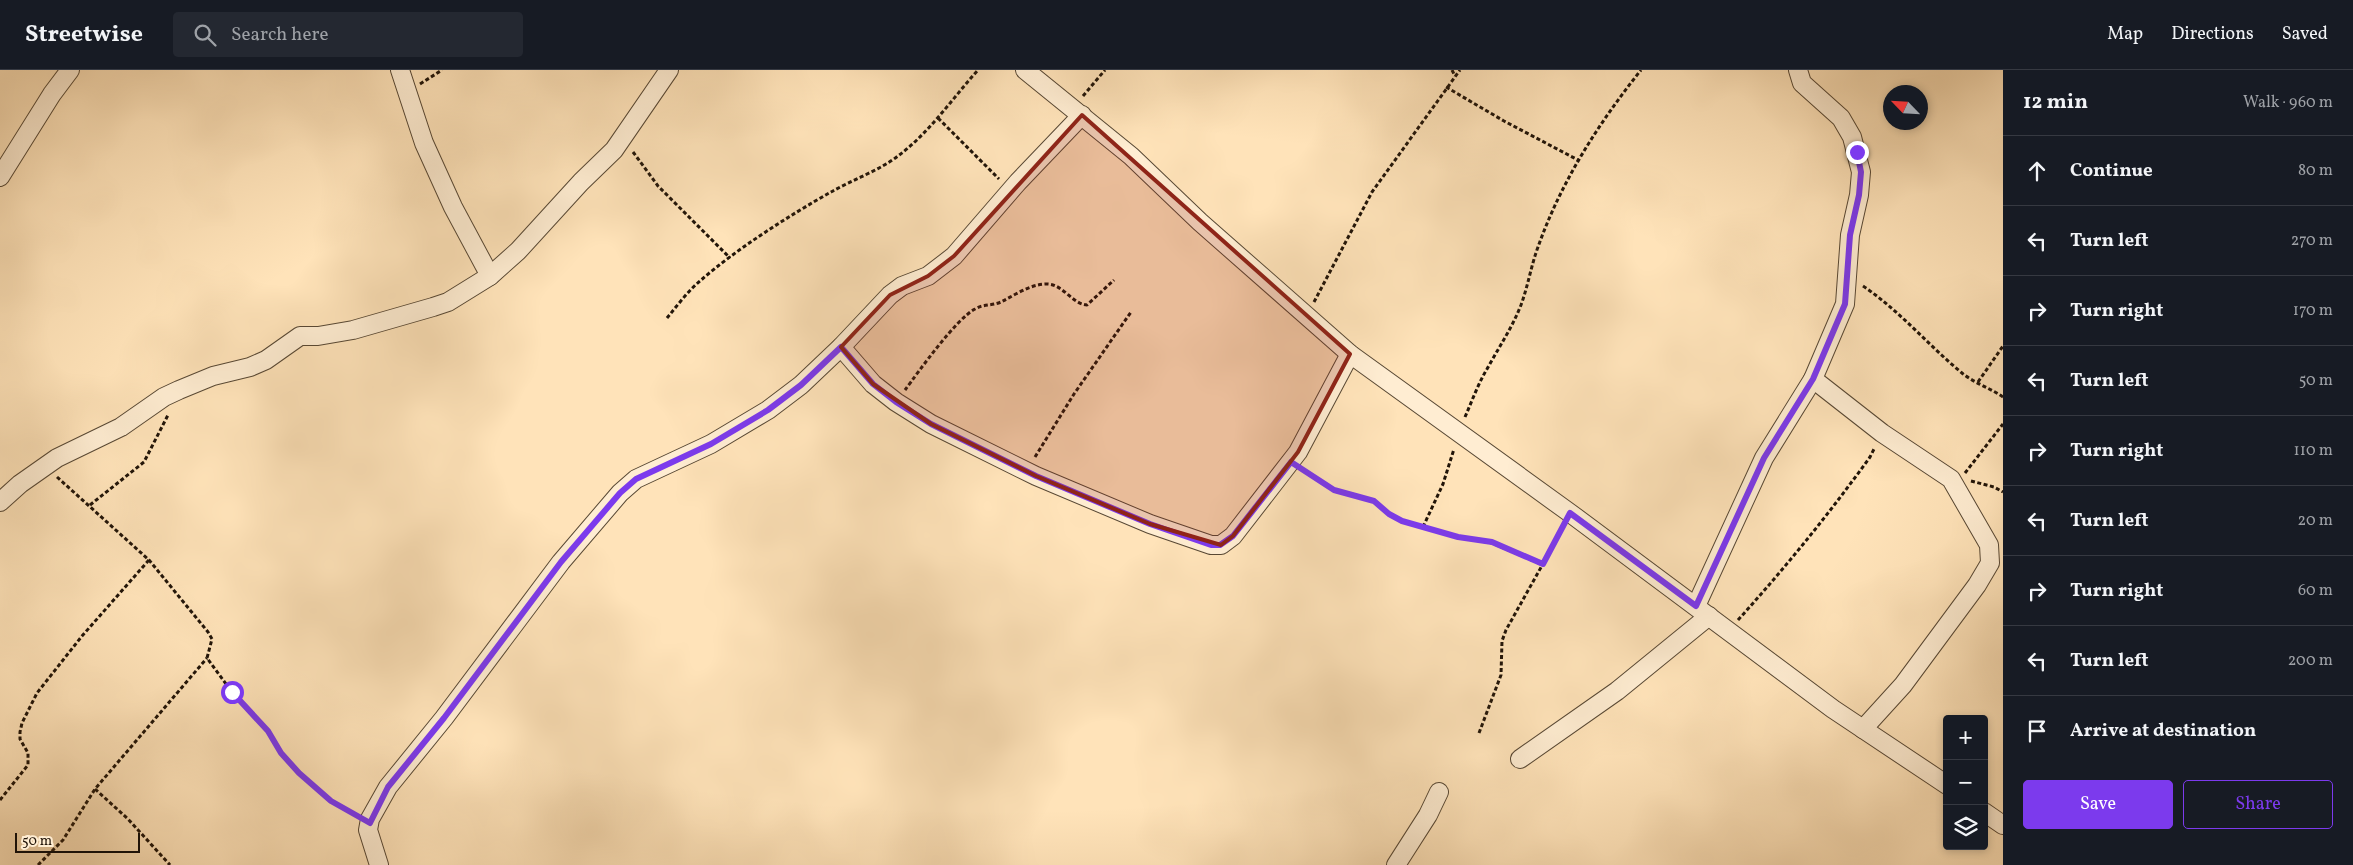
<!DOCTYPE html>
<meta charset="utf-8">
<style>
:root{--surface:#171b24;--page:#242831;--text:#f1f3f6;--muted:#9ea1a6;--line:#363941;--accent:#7c3aed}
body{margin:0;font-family:Vollkorn,serif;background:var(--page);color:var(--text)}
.controls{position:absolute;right:15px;bottom:15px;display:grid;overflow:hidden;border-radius:5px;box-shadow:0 2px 8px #0003}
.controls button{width:45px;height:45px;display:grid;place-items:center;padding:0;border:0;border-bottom:1px solid var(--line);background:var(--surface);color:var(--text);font:25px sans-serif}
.compass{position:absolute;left:1883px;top:15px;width:45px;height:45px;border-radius:50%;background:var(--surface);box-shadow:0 2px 8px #0003;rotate:295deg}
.scale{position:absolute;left:15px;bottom:12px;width:125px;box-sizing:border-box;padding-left:5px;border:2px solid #211408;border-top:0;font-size:14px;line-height:18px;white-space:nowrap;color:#211408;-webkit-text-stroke:4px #ffedd2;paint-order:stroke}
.stop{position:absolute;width:15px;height:15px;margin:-11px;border:4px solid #7c3aed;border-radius:50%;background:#fff}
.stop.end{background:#7c3aed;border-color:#fff;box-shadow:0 1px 5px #0008}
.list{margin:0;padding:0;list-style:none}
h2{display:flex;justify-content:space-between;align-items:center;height:65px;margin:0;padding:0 20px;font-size:21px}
h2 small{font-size:16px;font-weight:400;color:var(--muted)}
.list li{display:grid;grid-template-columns:32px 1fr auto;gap:15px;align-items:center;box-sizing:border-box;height:70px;padding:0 20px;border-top:1px solid var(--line)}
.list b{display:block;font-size:19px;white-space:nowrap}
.list em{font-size:16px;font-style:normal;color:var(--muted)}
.actions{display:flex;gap:10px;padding:15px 20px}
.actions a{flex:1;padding:11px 0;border:1px solid var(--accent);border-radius:5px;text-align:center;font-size:18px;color:var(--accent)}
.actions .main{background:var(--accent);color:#fff}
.icon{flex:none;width:28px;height:28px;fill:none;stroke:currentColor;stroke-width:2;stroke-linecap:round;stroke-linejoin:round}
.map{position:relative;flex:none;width:2003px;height:795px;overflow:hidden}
header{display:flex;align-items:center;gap:30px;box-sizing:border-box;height:70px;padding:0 25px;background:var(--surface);border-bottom:1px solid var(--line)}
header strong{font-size:24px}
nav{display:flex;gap:28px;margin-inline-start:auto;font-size:18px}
.search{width:350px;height:45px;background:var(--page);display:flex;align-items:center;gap:12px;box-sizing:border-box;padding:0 18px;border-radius:5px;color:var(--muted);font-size:19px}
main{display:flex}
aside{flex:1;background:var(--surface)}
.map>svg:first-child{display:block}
</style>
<header>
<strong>Streetwise</strong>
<div class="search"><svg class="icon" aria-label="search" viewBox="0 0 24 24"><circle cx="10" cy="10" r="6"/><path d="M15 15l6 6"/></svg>Search here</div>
<nav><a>Map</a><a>Directions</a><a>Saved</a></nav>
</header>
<main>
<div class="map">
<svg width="2003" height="795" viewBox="0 0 2003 795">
<rect width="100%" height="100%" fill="#ffe3b9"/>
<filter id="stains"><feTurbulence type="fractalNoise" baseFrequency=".004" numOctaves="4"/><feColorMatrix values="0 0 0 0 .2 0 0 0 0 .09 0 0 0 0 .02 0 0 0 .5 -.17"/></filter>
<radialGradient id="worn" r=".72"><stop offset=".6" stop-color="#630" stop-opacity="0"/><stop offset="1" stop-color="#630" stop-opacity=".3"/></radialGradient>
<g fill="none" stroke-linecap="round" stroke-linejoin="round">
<g stroke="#584834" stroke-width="20">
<g id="minor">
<path d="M400,0l24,73 29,64 37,69"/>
<path d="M1025,0l106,86 69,66 150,132 220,159 263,196 114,76"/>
<path d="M0,107l52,-83 18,-24"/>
<path d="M841,277l32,37 23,18 35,22 105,52 114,48 61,21h10l12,-9 65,-84 52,-98"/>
<path d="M1813,309l69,54 69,46 38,66 1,18 -13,22 -74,100 -40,44"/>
<path d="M0,432l20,-18 37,-26 64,-31 43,-30 15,-7 34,-14 37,-9 16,-7 34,-24h18l35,-6 80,-23 15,-5 42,-26 28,-25 63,-69 33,-32 55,-80"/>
<path d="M1696,536l68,-148 49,-79 32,-75 5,-69 9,-40 2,-23 -9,-35 -11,-19 -39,-35 -4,-13"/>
<path d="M1520,689l97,-68 92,-75"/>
<path d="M1984,742l19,13"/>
<path d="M379,795l-11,-35 2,-11 18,-32 56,-69 117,-156 59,-69 16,-14 75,-35 57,-34 33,-25 40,-38 49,-52 12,-9 26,-10 26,-20 64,-74 64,-67"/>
<path d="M1396,795l32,-50 11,-23"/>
</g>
</g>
<g stroke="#211408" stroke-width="3" stroke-dasharray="4 2.5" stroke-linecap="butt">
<path d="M1452,0l3,6"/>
<path d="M420,14l22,-14"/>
<path d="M1446,17l58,34 74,39"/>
<path d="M1083,26l22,-26"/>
<path d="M938,48l61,61"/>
<path d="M633,82l25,34 72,72"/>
<path d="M1863,216c37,25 65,59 99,87 12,10 28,15 41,24"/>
<path d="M1314,232l58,-110 88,-122"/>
<path d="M667,248c10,-12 20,-26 33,-37 35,-31 90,-66 131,-89 21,-12 49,-22 67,-36 31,-23 54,-57 80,-86"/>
<path d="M1978,312l25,-36"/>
<path d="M905,320c14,-19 51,-71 70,-81 8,-5 17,-3 26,-7 14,-7 29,-18 46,-18 16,0 25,20 40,21l27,-25"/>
<path d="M1465,347c7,-16 13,-33 22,-48 12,-22 25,-41 34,-64 7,-19 10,-39 17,-58 23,-65 60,-123 103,-177"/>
<path d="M1035,387l39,-63 57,-82"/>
<path d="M1304,400l30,20 40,11 15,13 12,7 57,16 34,6 51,22"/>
<path d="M1965,403l38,-49"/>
<path d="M57,407l92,83 59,72 4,7 -5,19 25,34 36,39 13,22 18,20 32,28 24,14"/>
<path d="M1971,411l23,6 9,5"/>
<path d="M90,435l54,-43 24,-47"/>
<path d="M1423,457l20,-43 11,-35"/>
<path d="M1738,550c47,-52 91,-106 132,-163l5,-10"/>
<path d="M1479,663l22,-58 1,-34 4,-11 57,-102"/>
<path d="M95,719l33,30 42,46"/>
<path d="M0,730l28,-35v-12l-8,-14v-7l2,-9 15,-30 45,-57 67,-76"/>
<path d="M38,795l25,-25 32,-51 112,-131"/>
</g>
<use href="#minor" stroke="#ffedd2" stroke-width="18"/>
</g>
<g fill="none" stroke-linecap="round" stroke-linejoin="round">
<path stroke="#7c3aed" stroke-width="6" d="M232,622l36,39 13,22 18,20 32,28 39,22 18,-36 56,-69 117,-156 59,-69 16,-14 75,-35 57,-34 33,-25 40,-38 32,37 23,18 35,22 105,52 114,48 61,21h9l13,-9 58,-74 43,28 40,11 15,13 13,7 56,16 34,5 51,22 27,-51 126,93 68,-148 49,-79 32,-75 5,-69 9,-40 2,-23 -4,-20"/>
</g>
<path fill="#8f2418" fill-opacity="0.2" stroke="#8f2418" stroke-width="4" stroke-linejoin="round" d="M1082,45l268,239 -52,98 -65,84 -12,9 -71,-21 -114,-48 -105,-52 -58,-40 -32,-37 49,-52 38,-19 26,-20z"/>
<rect width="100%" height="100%" filter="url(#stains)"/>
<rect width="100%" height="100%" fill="url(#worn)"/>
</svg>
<div class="controls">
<button>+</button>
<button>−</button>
<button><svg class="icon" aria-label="layers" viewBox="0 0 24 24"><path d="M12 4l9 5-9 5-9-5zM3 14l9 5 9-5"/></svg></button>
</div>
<svg class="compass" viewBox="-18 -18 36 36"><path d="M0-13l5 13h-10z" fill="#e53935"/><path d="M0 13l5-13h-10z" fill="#9ea1a6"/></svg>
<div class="scale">50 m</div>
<div class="stop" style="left:232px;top:622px"></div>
<div class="stop end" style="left:1857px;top:82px"></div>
</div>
<aside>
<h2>12 min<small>Walk · 960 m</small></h2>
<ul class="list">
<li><svg class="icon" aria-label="ahead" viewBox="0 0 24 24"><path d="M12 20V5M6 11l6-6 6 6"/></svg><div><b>Continue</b></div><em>80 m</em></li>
<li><svg class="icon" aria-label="left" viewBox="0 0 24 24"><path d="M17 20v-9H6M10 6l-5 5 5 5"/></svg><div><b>Turn left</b></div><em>270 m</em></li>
<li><svg class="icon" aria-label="right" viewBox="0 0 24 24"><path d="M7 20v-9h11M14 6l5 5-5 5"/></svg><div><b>Turn right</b></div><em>170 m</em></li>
<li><svg class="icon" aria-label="left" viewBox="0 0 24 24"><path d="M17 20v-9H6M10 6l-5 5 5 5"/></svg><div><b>Turn left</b></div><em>50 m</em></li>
<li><svg class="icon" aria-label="right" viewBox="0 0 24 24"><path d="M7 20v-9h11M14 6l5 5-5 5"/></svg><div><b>Turn right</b></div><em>110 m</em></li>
<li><svg class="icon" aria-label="left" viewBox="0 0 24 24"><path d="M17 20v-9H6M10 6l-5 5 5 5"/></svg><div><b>Turn left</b></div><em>20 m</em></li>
<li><svg class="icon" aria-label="right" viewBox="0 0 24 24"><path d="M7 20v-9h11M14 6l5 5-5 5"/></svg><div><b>Turn right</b></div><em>60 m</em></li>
<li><svg class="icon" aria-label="left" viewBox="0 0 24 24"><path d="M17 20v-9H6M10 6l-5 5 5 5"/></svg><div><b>Turn left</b></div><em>200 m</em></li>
<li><svg class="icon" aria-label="arrive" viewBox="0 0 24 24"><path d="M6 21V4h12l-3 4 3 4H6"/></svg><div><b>Arrive at destination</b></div></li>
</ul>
<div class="actions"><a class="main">Save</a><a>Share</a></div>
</aside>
</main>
